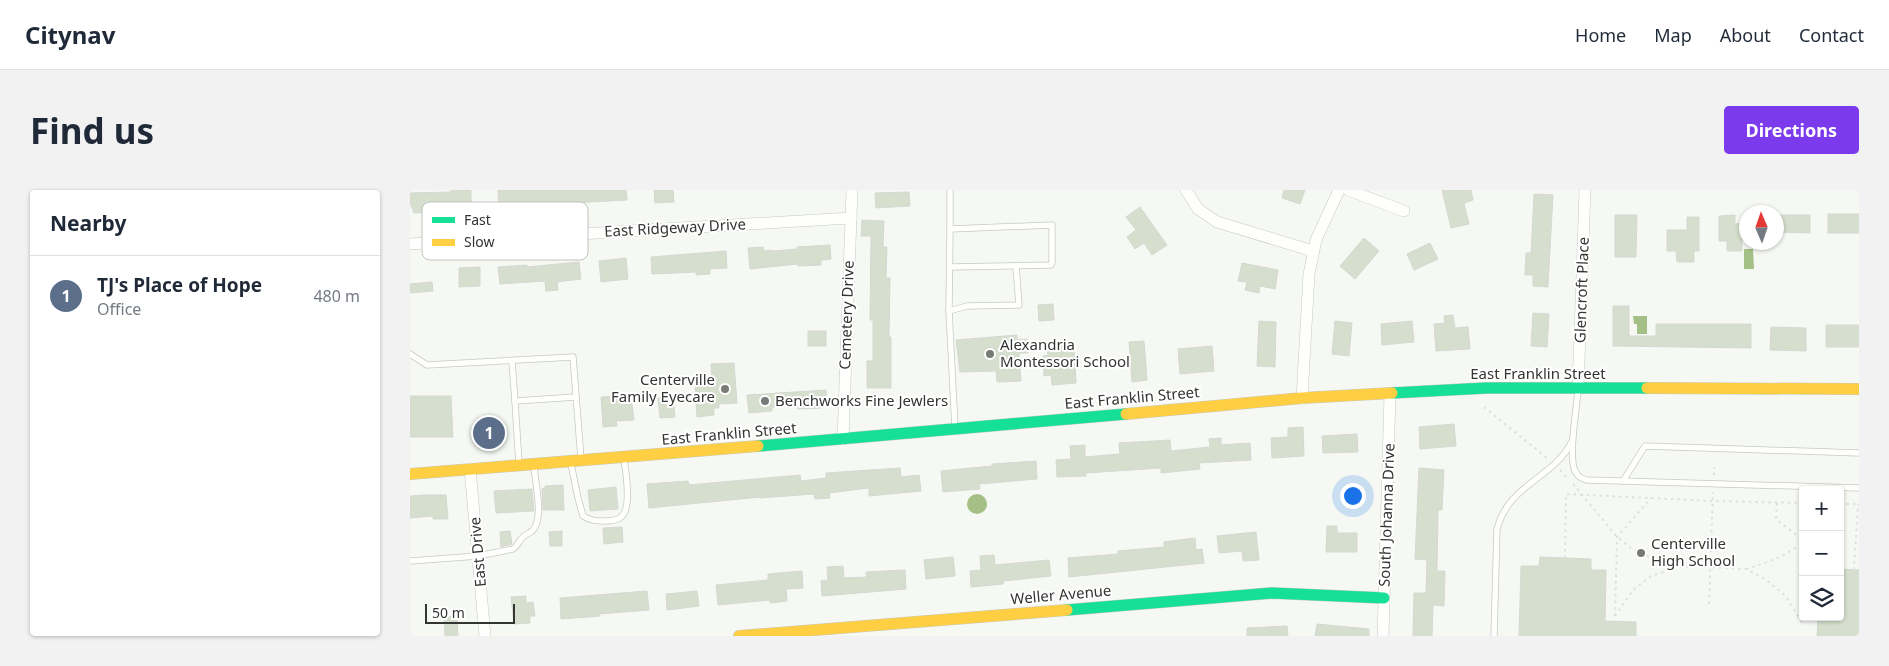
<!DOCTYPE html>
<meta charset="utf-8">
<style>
:root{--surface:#fff;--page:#f2f2f3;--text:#1f2937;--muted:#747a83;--line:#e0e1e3;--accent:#7c3aed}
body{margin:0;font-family:"Noto Sans",sans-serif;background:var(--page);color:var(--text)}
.controls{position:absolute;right:15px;bottom:15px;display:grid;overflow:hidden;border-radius:5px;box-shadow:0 1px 4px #0004}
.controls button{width:45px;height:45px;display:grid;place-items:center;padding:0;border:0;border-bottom:1px solid var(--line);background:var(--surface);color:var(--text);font:25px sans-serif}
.compass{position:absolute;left:1329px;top:15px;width:45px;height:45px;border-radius:50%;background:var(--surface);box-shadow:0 1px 4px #0004;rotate:358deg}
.scale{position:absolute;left:15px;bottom:12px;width:90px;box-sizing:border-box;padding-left:5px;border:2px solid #333532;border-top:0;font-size:14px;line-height:18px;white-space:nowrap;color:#333532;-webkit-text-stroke:4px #fff;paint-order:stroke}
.you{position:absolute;left:942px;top:305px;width:18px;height:18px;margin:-12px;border:4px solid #fff;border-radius:50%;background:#1a73e8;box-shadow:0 0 0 8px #1a73e833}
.badge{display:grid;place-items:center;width:32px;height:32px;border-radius:50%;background:var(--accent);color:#fff;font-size:16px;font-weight:700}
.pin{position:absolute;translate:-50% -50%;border:2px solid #fff;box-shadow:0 1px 5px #0006}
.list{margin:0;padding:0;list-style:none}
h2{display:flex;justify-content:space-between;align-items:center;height:65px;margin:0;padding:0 20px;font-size:21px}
h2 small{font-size:16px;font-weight:400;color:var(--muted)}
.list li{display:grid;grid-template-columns:32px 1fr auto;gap:15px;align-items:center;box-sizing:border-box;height:80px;padding:0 20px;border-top:1px solid var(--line)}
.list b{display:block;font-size:19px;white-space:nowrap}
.list p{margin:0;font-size:16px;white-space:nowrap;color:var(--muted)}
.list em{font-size:16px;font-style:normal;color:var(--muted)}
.icon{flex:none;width:28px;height:28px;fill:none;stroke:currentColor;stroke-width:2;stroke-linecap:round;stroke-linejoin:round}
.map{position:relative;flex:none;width:1449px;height:446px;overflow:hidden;border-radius:5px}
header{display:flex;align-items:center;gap:30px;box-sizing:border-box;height:70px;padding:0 25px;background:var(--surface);border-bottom:1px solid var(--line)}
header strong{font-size:24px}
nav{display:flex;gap:28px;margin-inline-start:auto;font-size:18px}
.intro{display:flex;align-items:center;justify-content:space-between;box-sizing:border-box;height:120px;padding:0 30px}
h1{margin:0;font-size:35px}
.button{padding:12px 22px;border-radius:5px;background:var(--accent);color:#fff;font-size:18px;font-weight:700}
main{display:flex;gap:30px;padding:0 30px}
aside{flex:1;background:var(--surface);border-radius:5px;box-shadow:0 1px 4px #0004}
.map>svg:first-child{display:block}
</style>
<header>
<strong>Citynav</strong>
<nav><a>Home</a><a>Map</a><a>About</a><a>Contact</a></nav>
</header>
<div class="intro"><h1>Find us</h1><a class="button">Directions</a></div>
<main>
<aside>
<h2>Nearby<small></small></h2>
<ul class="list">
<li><span class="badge" style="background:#5c6f8a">1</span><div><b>TJ's Place of Hope</b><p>Office</p></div><em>480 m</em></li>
</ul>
</aside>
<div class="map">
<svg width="1449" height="446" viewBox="0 0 1449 446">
<rect width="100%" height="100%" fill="#f6f9f3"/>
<g fill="#a4c086">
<path d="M1334,59h9l1,20h-10z"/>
<path d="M1223,126h14v18h-10v-10h-3z"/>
<circle cx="567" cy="314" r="10"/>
</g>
<g fill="#d6dfcd" stroke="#d5d7d3">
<path d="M41,0h20v20l-57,3 -4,-10v-10l41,-1z"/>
<path d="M88,0h128l1,10 -128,7z"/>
<path d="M244,0h19l1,12 -19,1z"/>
<path d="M874,0h21l-5,14 -18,-6z"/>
<path d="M1032,0h29l2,10 -9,3 5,21 -18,4z"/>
<path d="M499,2l1,14 -34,2 -1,-15z"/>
<path d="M1124,4l19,1 -5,92 -15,-1v-11h-8l1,-22h5z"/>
<path d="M730,17l27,38 -15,10 -8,-12 -9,6 -8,-12 9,-7 -10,-13z"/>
<rect x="1418" y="24" width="31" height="19"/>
<path d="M1205,25h22l-1,42h-21z"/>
<path d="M1325,25v9l11,-1v17h-4v11h-15v-10h-8v-25z"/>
<path d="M1366,25h34v18l-34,-1z"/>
<path d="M1277,27h12v34h-5v11h-17l-1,-11h-9v-21h20z"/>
<path d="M452,30l22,1 -1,26h4l-1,31h4l-1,59h2v51h-24v-27h6v-41h-3l1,-84h-10z"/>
<path d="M954,48l15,13 -24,28 -15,-13z"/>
<path d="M1020,53l8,16 -24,11 -7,-16z"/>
<path d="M420,55l1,14 -10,1v5l-23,1v-2l-48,5 -2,-21 15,-1 1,4 8,-1 1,1 24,-2v-2z"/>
<path d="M316,61l1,17 -17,1v5l-14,1v-3l-44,2 -1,-17z"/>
<path d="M216,68l2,21 -27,3 -2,-21z"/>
<path d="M169,72l2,17 -24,3 1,8 -12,1 -1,-10 -45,3 -2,-17 29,-2v2z"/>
<path d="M832,73l36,7 -3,19 -15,-3 -1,7 -14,-3 2,-8 -9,-1z"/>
<path d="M70,77v19l-21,1v-19z"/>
<path d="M22,92l1,9 -23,2v-9z"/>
<path d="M643,114l1,16 -15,1 -1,-16z"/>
<path d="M1203,116h16v30h27v-12h95v24l-138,-2z"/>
<path d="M1123,123l16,1 -2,33 -16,-1z"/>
<path d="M1043,125l2,13 13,-1 2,22 -34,2 -2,-27 11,-1 -1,-7z"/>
<path d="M849,131l17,1 -1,45 -18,-1z"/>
<path d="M925,131l17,2 -3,33 -17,-2z"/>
<path d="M1002,131l2,21 -32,3 -1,-21z"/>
<rect x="1416" y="135" width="33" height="22"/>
<path d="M1361,137l35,1v23l-36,-1z"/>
<rect x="398" y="141" width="18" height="15"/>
<path d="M607,145v5l10,-1 1,14h-9l2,28 -24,1 -1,-11 -36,1 -4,-32z"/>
<path d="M734,151l3,39 -15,2 -3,-40z"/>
<path d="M653,153v6l11,-1 2,35 -24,2 -1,-10 -7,1 -1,-20 5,-1 -1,-5 6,-1 -1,-5z"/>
<path d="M802,156l2,25 -34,3 -2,-25z"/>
<path d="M324,173l3,40 -18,1v4h-5v7l-17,2 -2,-33 17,-1 -1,-19z"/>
<path d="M416,200l1,13 -6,1v4l-23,1 -1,-4 -25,2v4l-23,2 -2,-18z"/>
<path d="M221,205l3,25 -18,1 1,5 -14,1 -2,-30z"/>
<path d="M0,206h41l2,41h-43z"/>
<path d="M263,206l2,21 -15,1 -2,-20z"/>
<path d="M87,228l2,28 -18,1 -2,-28z"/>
<path d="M1044,234l2,22 -36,3 -1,-22z"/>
<path d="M893,237l1,29 -32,2 -1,-20 17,-1v-9z"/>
<path d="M947,244l1,18 -35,1 -1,-17z"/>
<path d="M811,248v7l29,-2 1,17 -52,3 1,6 -39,4v-5l-75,5v3l-29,1 -1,-17 15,-1 -1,-13 15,-1v12l35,-3 -1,-11 51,-3 1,11 39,-4 -1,-8z"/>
<path d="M626,271l1,18 -58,5 1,5 -37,3 -2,-21 51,-5v-2z"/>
<path d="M490,278l1,9 18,-2 2,16 -52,5v-8l-40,5 1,5 -15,1 -1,-5 -54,4v-1l-111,11 -2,-24 41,-3 1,4 111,-10 1,6 25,-3v-5z"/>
<path d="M1009,278l25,2 -2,40h-4l-1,61h8l-1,35 -11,-1 -1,31h-19l1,-43h12l1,-33 -12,-1z"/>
<path d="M153,295l1,25h-21l-1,-21 3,-1v-2z"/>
<path d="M206,297l2,22 -28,2 -2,-21z"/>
<path d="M122,299l2,22 -38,2 -2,-22z"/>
<path d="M14,305h22l2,24h-15v-3l-23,2v-22z"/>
<path d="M917,336h10v7h20v19h-31z"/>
<path d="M212,337l1,15 -19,2 -1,-16z"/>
<path d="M100,341l2,13 -11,3 -1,-15z"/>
<path d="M152,341v15h-12l-1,-14z"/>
<path d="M846,342l3,28 -16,1 -1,-10 -23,2 -2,-17z"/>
<path d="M785,348l1,12 6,-1 2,14 -135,14 -1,-19 50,-4v-3l46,-4v-5z"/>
<path d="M584,365l1,10 54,-5 2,16 -48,5v3l-32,3 -1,-16 11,-1 -1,-14z"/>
<path d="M543,367l2,19 -29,3 -2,-19z"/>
<path d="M1130,367l51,2v11h15l-1,51 31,1v14h-117l2,-70h18z"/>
<path d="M433,376l1,12 23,-1 -1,-5 39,-2 1,19 -84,7 -1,-15 7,-1 -1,-13z"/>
<path d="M1430,379l19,1v66h-42l1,-19h22z"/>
<path d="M392,381l1,17 -17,1 1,12 -17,2v-3l-52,5 -2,-20 52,-5v-6z"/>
<path d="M237,401l2,19 -50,4 1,2 -39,3 -1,-21z"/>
<path d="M287,401l2,15 -32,4 -1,-16z"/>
<path d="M116,406v7l7,-1 2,14h-5v7l-16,1 -3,-27z"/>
<path d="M47,426l1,20h-13l-1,-19z"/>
<path d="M907,434l52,5v7h-54z"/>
<path d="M877,436l1,10h-41v-8z"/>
</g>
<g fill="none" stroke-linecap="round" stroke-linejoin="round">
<g stroke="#c6c9c4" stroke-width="7">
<g id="lane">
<path d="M540,39v-39"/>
<path d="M540,77l101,-2 1,-2v-38l-102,4 -1,82 6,117"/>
<path d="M539,121l18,-5 52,-1 -3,-39"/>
<path d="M0,164l17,11 146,-8 8,102"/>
<path d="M102,171l3,40 61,-4"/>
<path d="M1168,199c-1,19 -10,66 -3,82 3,6 7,8 12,9l272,8"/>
<path d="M105,211l4,63"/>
<path d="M161,274l7,34 5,18c8,5 14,5 23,5 5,0 11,-1 15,-4 11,-8 5,-45 3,-58"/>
<path d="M1213,291l22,-35 214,7"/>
<path d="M0,371l68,-5 35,-7c5,-3 6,-9 10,-12 3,-3 8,-4 10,-7 11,-12 2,-48 1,-64"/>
<path d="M1084,446l3,-107c12,-46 58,-51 75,-88"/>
</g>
</g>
<g stroke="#c6c9c4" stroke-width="12">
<g id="street">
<path d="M776,0l12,19 19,13 96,29"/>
<path d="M938,0l56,21"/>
<path d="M0,54l441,-26"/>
<path d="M1168,199l7,-199"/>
<path d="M892,208l7,-124 7,-34 23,-50"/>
<path d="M433,249l9,-249"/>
<path d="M60,279l15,167"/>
<path d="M973,446l7,-242"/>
</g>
</g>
<g stroke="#c6c9c4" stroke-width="12">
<g id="fast">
<path d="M982,203l94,-5h161"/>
<path d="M348,256l368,-32"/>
<path d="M657,420l205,-17 112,5"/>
</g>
</g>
<g stroke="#c6c9c4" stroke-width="12">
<g id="slow">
<path d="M1237,198l212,1"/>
<path d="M716,224l176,-16 90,-5"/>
<path d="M0,284l348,-28"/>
<path d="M329,446l328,-26"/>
</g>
</g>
<g stroke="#dfe0df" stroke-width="2" stroke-dasharray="2.5 4" stroke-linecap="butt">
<path d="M1074,217l63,51"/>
<path d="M1150,280l8,9"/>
<path d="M1304,285v-8"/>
<path d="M1163,294l44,53 15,12 44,19"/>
<path d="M1367,313l-1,16 27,21"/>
<path d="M1430,314h18"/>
<path d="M1155,368l1,-64 147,7 90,2"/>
<path d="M1336,379c21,-6 39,-13 57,-26"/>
<path d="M1444,380l4,-66"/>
<path d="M1299,414l4,-112"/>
<path d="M1205,426l18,-26 18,-14 25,-8 15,-2 55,3 19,10 21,17 16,27"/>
<path d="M1205,426l2,-79 34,-39"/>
<path d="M1392,433l1,-24"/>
</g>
<use href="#lane" stroke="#fefefd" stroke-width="5.5"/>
<use href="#street" stroke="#fefefd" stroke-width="11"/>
<use href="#fast" stroke="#16e098" stroke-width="11"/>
<use href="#slow" stroke="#ffcf43" stroke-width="11"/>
</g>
<g fill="#777a76" stroke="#fff" stroke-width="2">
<circle cx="580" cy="164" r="5"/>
<circle cx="315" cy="199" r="5"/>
<circle cx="355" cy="211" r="5"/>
<circle cx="1231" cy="363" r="5"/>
</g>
<g text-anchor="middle" stroke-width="4" stroke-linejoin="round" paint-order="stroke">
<g font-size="15" fill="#333532" stroke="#fff">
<text transform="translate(265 38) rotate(-3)" y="5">East Ridgeway Drive</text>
<text transform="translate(1172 100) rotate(-88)" y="5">Glencroft Place</text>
<text transform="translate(437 125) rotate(-88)" y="5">Cemetery Drive</text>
<text x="1128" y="189">East Franklin Street</text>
<text transform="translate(722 208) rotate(-5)" y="5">East Franklin Street</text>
<text transform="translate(319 244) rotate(-5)" y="5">East Franklin Street</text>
<text transform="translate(977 325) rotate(-88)" y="5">South Johanna Drive</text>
<text transform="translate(68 362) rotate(-95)" y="5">East Drive</text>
<text transform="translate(651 405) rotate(-5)" y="5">Weller Avenue</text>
</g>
<g font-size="15" fill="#333532" stroke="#fff" text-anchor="start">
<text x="590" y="160">Alexandria<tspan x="590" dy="17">Montessori School</tspan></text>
<text x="305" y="195" text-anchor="end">Centerville<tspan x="305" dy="17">Family Eyecare</tspan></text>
<text x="365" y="216">Benchworks Fine Jewlers</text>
<text x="1241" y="359">Centerville<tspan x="1241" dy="17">High School</tspan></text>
</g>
</g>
<rect x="12" y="12" width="166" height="58" rx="8" fill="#fff" stroke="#c2c2c2" stroke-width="1"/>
<rect x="22" y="27" width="23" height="6" fill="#16e098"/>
<rect x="22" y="49" width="23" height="7" fill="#ffcf43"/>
<g font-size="14" fill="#333532">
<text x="54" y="35">Fast</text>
<text x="54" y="57">Slow</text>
</g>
</svg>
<div class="controls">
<button>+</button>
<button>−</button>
<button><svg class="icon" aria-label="layers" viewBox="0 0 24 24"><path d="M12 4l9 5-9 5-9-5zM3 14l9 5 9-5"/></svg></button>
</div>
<svg class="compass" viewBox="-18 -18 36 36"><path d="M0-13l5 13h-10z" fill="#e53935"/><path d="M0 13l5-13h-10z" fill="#747a83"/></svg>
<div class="scale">50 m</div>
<div class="you"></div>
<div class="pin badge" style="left:79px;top:243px;background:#5c6f8a">1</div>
</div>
</main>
